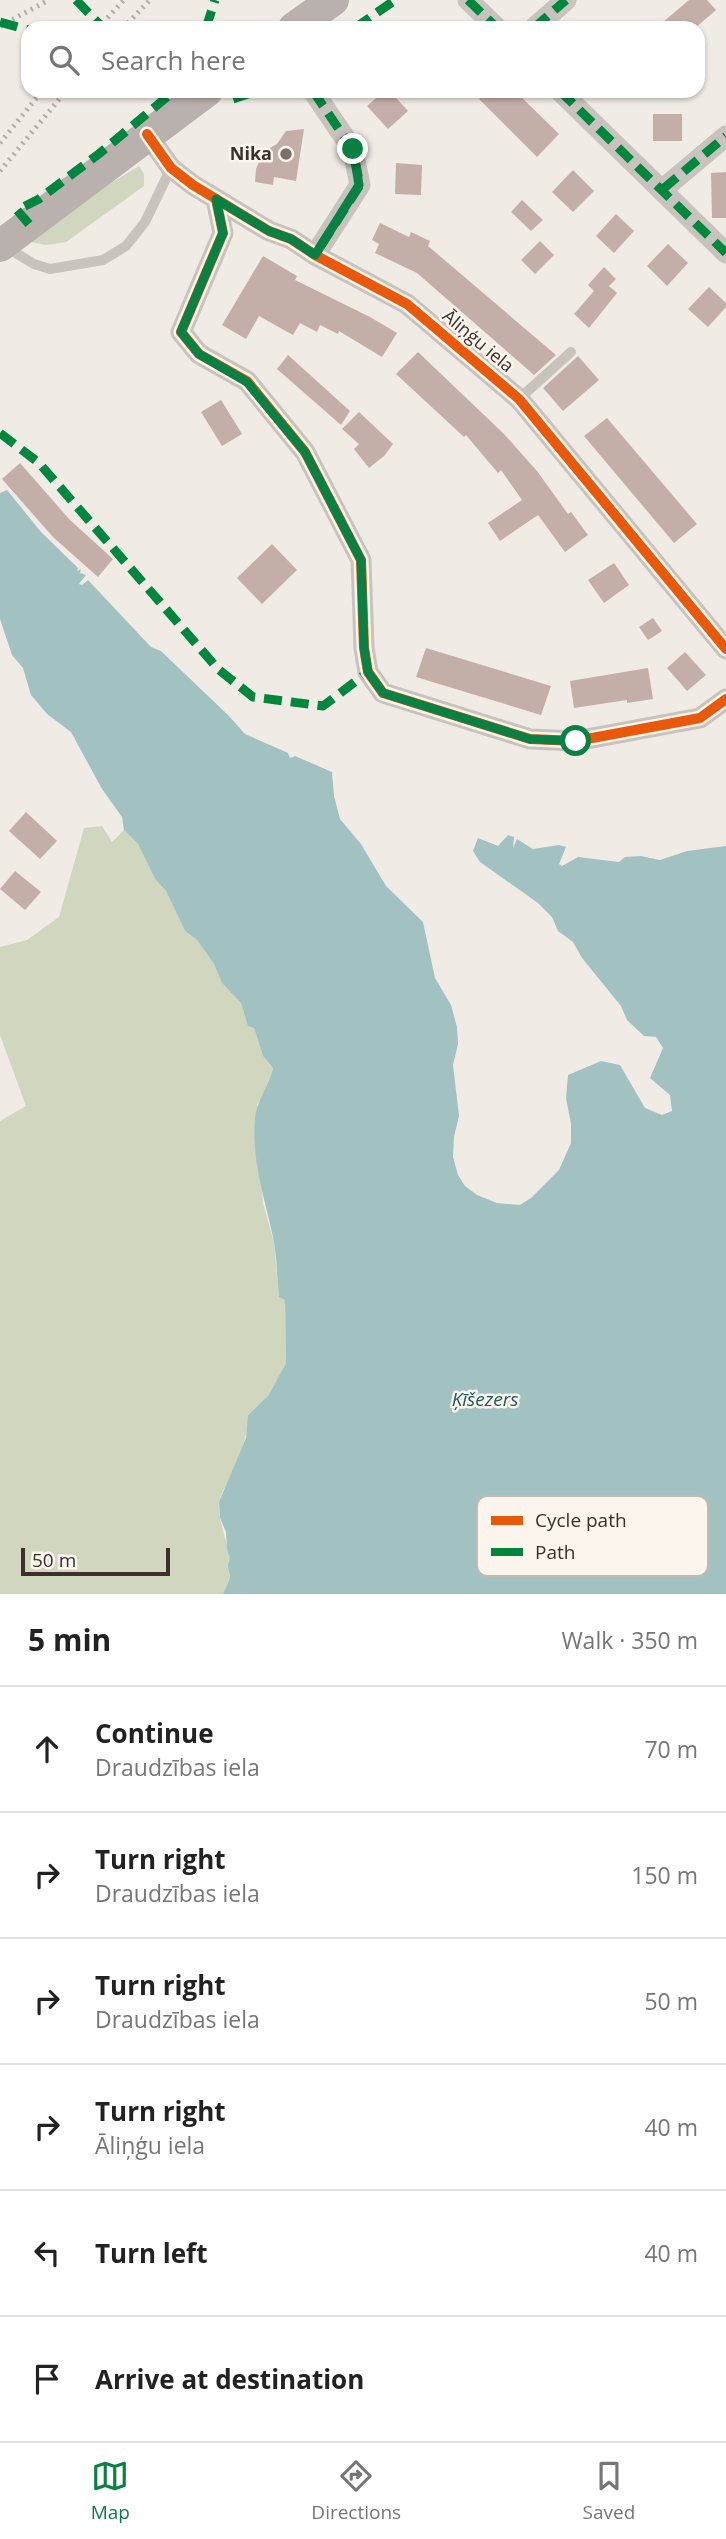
<!DOCTYPE html>
<meta charset="utf-8">
<style>
:root{--surface:#fff;--page:#f6f6f6;--text:#222;--muted:#767676;--line:#e0e0e0;--accent:#0b8043}
body{margin:0;font-family:"Open Sans",sans-serif;background:var(--page);color:var(--text)}
.scale{position:absolute;left:21px;bottom:18px;width:149px;box-sizing:border-box;padding-left:7px;border:4px solid #3b302b;border-top:0;font-size:19px;line-height:24px;white-space:nowrap;color:#3b302b;-webkit-text-stroke:5px #fbf5ee;paint-order:stroke}
.stop{position:absolute;width:21px;height:21px;margin:-16px;border:5px solid #0b8043;border-radius:50%;background:#fff}
.stop.end{background:#0b8043;border-color:#fff;box-shadow:0 2px 7px #0008}
.list{margin:0;padding:0;list-style:none}
h2{display:flex;justify-content:space-between;align-items:center;height:91px;margin:0;padding:0 28px;font-size:30px}
h2 small{font-size:23px;font-weight:400;color:var(--muted)}
.list li{display:grid;grid-template-columns:46px 1fr auto;gap:21px;align-items:center;box-sizing:border-box;height:126px;padding:0 28px;border-top:2px solid var(--line)}
.list b{display:block;font-size:26px;white-space:nowrap}
.list p{margin:0;font-size:23px;white-space:nowrap;color:var(--muted)}
.list em{font-size:23px;font-style:normal;color:var(--muted)}
.icon{flex:none;width:38px;height:38px;fill:none;stroke:currentColor;stroke-width:2;stroke-linecap:round;stroke-linejoin:round}
.map{position:relative;flex:none;width:726px;height:1594px;overflow:hidden}
.search{position:absolute;background:var(--surface);box-shadow:0 2px 5px #0004;left:21px;right:21px;top:21px;height:77px;display:flex;align-items:center;gap:18px;box-sizing:border-box;padding:0 24px;border-radius:21px;color:var(--muted);font-size:26px}
.sheet{height:847px;background:var(--surface)}
nav{display:flex;justify-content:space-around;align-items:center;box-sizing:border-box;height:98px;border-top:2px solid var(--line);background:var(--surface);font-size:19px;color:var(--muted)}
nav a{display:grid;justify-items:center;gap:4px}
nav .on{color:var(--accent)}
.map>svg:first-child{display:block}
</style>
<div class="map">
<svg width="726" height="1594" viewBox="0 0 726 1594">
<rect width="100%" height="100%" fill="#f0ebe5"/>
<g fill="#d1d6bf">
<path d="M139,166l5,8v12l-78,56 -20,3 -19,-4 63,-45z"/>
<path d="M102,826l10,16 12,-12 14,14 17,35 11,12 19,40 12,9 17,24 8,19 19,20 7,22 6,3 9,28 10,12 -4,18 -12,19 6,98 11,40 5,54 6,3 1,63 -18,33 -20,19c1,24 -12,46 -21,68 -3,6 -7,13 -8,20 -2,13 8,40 11,53 1,8 -3,14 0,22l-7,16h-223v-473l26,-15 -26,-71v-88l27,-7 32,-23 25,-89z"/>
</g>
<path fill="#a1c2c1" d="M7,490l34,42 37,36 -1,3 4,-2 -1,4 6,2 -7,9 3,1 6,-5 63,67 10,4 68,65 16,18 43,19 2,5 5,-2 37,16 2,24 6,23 21,25 25,42 37,36 12,56 16,27 6,22 1,17 -5,21 6,51 -5,21 -1,20 5,18 7,11 12,9 20,8 23,2 11,-7 28,-28 12,-27v-19l-5,-26 2,-23 33,-14 19,4 25,43 17,7 10,-4 -2,-16 -20,-17 13,-30 -7,-11 -12,-1 -17,-16 -6,-14 -39,-48 -9,-16 -15,-11 -6,-14 -14,-14 -58,-41 -7,-11 5,-13 20,8 10,-11 6,2 -1,11 4,-9 16,10 26,-4 7,2 -7,17 3,2 16,-9 41,5 6,-5 16,-1 19,4 27,-9 39,-5v748h-503l7,-16 -2,-13 2,-7 -3,-9 -1,-17 -6,-14 -1,-16 27,-64 2,-23 20,-19 18,-33 -1,-63 -6,-3c-2,-18 -2,-37 -5,-55 -8,-41 -23,-80 -19,-123 1,-18 14,-32 18,-51l-10,-12 -9,-28 -6,-2 -7,-23 -19,-20 -8,-19 -17,-24 -12,-9 -19,-40 -11,-12 -17,-35 -14,-14 -2,-13 -20,-28 -31,-57 -24,-18 -16,-19 -8,-27 -11,-13 -12,-36v-126z"/>
<g fill="#c3afa7">
<path d="M689,0h18l9,10 -21,18h-39z"/>
<path d="M384,91h6l18,20 -20,18 -21,-23z"/>
<path d="M487,91h28l44,43 -22,23 -58,-58z"/>
<rect x="653" y="114" width="29" height="27"/>
<path d="M304,129l-8,52 -22,-4 -1,8 -18,-3 1,-13 7,-17 14,-8 9,-13z"/>
<path d="M396,163l26,2 -1,30 -26,-1z"/>
<path d="M573,170l21,21 -21,21 -21,-20z"/>
<path d="M726,172v46h-14l-1,-45z"/>
<path d="M522,200l21,20 -12,11 -20,-19z"/>
<path d="M616,214l18,17 -20,22 -18,-17z"/>
<path d="M380,223l29,14 2,-5 19,9 -2,5 128,109 -22,20 -117,-102 -42,-20 4,-9 -7,-4z"/>
<path d="M540,241l14,14 -19,19 -14,-14z"/>
<path d="M668,244l20,19 -21,23 -20,-20z"/>
<path d="M263,256l34,20 -2,4 75,37 27,16 -15,24 -43,-26 -1,3 -18,-9 -3,7 -17,-9 -7,12 -34,-19 -13,23 -24,-14z"/>
<path d="M604,267l12,12 -7,7 8,7 -28,35 -15,-14 20,-23 -6,-6z"/>
<path d="M709,287l17,16v4l-18,20 -20,-18z"/>
<path d="M418,352l86,82 33,37 31,43 3,-2 17,23 -23,17 -27,-37 -38,26 -12,-18 34,-23 -21,-30 -3,3 -32,-38 -2,2 -68,-63z"/>
<path d="M288,355l62,56 -9,14 -64,-56z"/>
<path d="M578,356l21,24 -36,31 -20,-23z"/>
<path d="M221,400l21,34 -20,12 -21,-34z"/>
<path d="M359,412l34,32 -9,12 -15,12 -15,-19 5,-5 -17,-15z"/>
<path d="M607,418l90,106 -23,19 -90,-107z"/>
<path d="M20,463l50,57 43,39 -15,18 -45,-40 -51,-58z"/>
<path d="M272,544l25,26 -35,34 -25,-26z"/>
<path d="M614,563l15,22 -25,18 -16,-23z"/>
<path d="M653,618l9,13 -14,9 -9,-13z"/>
<path d="M426,648l125,38 -10,29 -125,-38z"/>
<path d="M685,652l21,23 -19,16 -20,-23z"/>
<path d="M648,668l5,31 -26,4v-3l-53,8 -4,-27z"/>
<path d="M26,812l31,29 -17,18 -31,-28z"/>
<path d="M15,871l26,21 -16,18 -25,-21z"/>
</g>
<g fill="none" stroke-linecap="round" stroke-linejoin="round">
<g stroke="#c9c3be" stroke-width="10">
<path d="M6,247l28,17 16,5 53,-9 23,-14 19,-24 26,-54"/>
<path d="M519,399l52,-47"/>
</g>
<g stroke="#c9c3be" stroke-width="21">
<path d="M468,0l29,28"/>
<path d="M534,28l32,-28"/>
<path d="M313,91l40,59 7,35 -45,70"/>
<path d="M560,91l166,162"/>
<path d="M147,134l24,34 22,17 76,46 22,8 24,16 92,49 112,95 207,250"/>
<path d="M663,189l63,-53"/>
<path d="M216,199l7,34 -42,99 18,22 48,27 58,71 56,108 3,88 4,24 15,21 147,46 46,2 124,-23 26,-19"/>
</g>
<g stroke="#b8b1ad" stroke-width="32">
<path d="M294,28l39,-28"/>
<path d="M0,246l207,-155"/>
</g>
<g stroke="#b1aca8" stroke-width="5" stroke-dasharray="2 5" stroke-linecap="butt">
<path d="M0,26l49,-26"/>
<path d="M98,28l26,-28"/>
<path d="M123,28l27,-28"/>
<path d="M0,143l42,-52"/>
<path d="M0,171l66,-80"/>
</g>
<g stroke="#00873e" stroke-width="9" stroke-dasharray="18 9" stroke-linecap="butt">
<path d="M76,0l27,28"/>
<path d="M468,0l29,28"/>
<path d="M0,22l28,8"/>
<path d="M206,28l9,-28"/>
<path d="M355,28l40,-28"/>
<path d="M534,28l32,-28"/>
<path d="M313,91l40,59 7,35 -45,70"/>
<path d="M560,91l166,162"/>
<path d="M233,99l24,-8"/>
<path d="M663,189l63,-53"/>
<path d="M29,224l-12,-14 22,-11 61,-46 74,-62"/>
<path d="M0,433l39,30 179,206 35,28 70,9 45,-34"/>
</g>
<g stroke="#fbf5ee" stroke-width="15">
<g id="cycleway">
<path d="M147,134l24,34 22,17 76,46 22,8 24,16 92,49 112,95 207,250"/>
<path d="M216,199l7,34 -42,99 18,22 48,27 58,71 56,108 3,88 4,24 15,21 147,46 46,2 124,-23 26,-19"/>
</g>
</g>
<use href="#cycleway" stroke="#e8590c" stroke-width="10"/>
</g>
<g fill="none" stroke-linecap="round" stroke-linejoin="round">
<path stroke="#0b8043" stroke-width="9" d="M353,149l6,36 -44,70 -24,-16 -22,-8 -53,-32 7,34 -42,99 18,22 48,28 58,70 56,108 3,88 4,24 15,21 147,46 46,2"/>
</g>
<circle fill="#7a716c" stroke="#fbf5ee" stroke-width="2.5" cx="286" cy="154" r="7"/>
<g text-anchor="middle" stroke-width="5" stroke-linejoin="round" paint-order="stroke">
<g font-size="18" font-weight="bold" fill="#3b302b" stroke="#fbf5ee" text-anchor="end">
<text x="272" y="160">Nika</text>
</g>
<g font-size="18" fill="#3b302b" stroke="#fbf5ee">
<text transform="translate(478 341) rotate(40)" y="6">Āliņģu iela</text>
</g>
<g font-size="19" font-style="italic" fill="#1f5a5e" stroke="#fbf5ee">
<text x="485" y="1406">Ķīšezers</text>
</g>
</g>
<rect x="477" y="1496" width="231" height="80" rx="10" fill="#fbf5ee" stroke="#c1bab4" stroke-width="2"/>
<rect x="491" y="1516" width="32" height="9" fill="#e8590c"/>
<rect x="491" y="1548" width="32" height="8" fill="#00873e"/>
<g font-size="19" fill="#3b302b">
<text x="535" y="1527">Cycle path</text>
<text x="535" y="1559">Path</text>
</g>
</svg>
<div class="scale">50 m</div>
<div class="stop" style="left:576px;top:741px"></div>
<div class="stop end" style="left:353px;top:149px"></div>
<div class="search"><svg class="icon" aria-label="search" viewBox="0 0 24 24"><circle cx="10" cy="10" r="6"/><path d="M15 15l6 6"/></svg>Search here</div>
</div>
<section class="sheet">
<h2>5 min<small>Walk · 350 m</small></h2>
<ul class="list">
<li><svg class="icon" aria-label="ahead" viewBox="0 0 24 24"><path d="M12 20V5M6 11l6-6 6 6"/></svg><div><b>Continue</b><p>Draudzības iela</p></div><em>70 m</em></li>
<li><svg class="icon" aria-label="right" viewBox="0 0 24 24"><path d="M7 20v-9h11M14 6l5 5-5 5"/></svg><div><b>Turn right</b><p>Draudzības iela</p></div><em>150 m</em></li>
<li><svg class="icon" aria-label="right" viewBox="0 0 24 24"><path d="M7 20v-9h11M14 6l5 5-5 5"/></svg><div><b>Turn right</b><p>Draudzības iela</p></div><em>50 m</em></li>
<li><svg class="icon" aria-label="right" viewBox="0 0 24 24"><path d="M7 20v-9h11M14 6l5 5-5 5"/></svg><div><b>Turn right</b><p>Āliņģu iela</p></div><em>40 m</em></li>
<li><svg class="icon" aria-label="left" viewBox="0 0 24 24"><path d="M17 20v-9H6M10 6l-5 5 5 5"/></svg><div><b>Turn left</b></div><em>40 m</em></li>
<li><svg class="icon" aria-label="arrive" viewBox="0 0 24 24"><path d="M6 21V4h12l-3 4 3 4H6"/></svg><div><b>Arrive at destination</b></div></li>
</ul>
</section>
<nav>
<a class="on"><svg class="icon" aria-label="map" viewBox="0 0 24 24"><path d="M3 6l6-2 6 2 6-2v14l-6 2-6-2-6 2zM9 4v14M15 6v14"/></svg>Map</a>
<a><svg class="icon" aria-label="directions" viewBox="0 0 24 24"><path d="M12 3l9 9-9 9-9-9zM9 14v-3h6M13 9l2 2-2 2"/></svg>Directions</a>
<a><svg class="icon" aria-label="saved" viewBox="0 0 24 24"><path d="M7 4h10v16l-5-4-5 4z"/></svg>Saved</a>
</nav>
